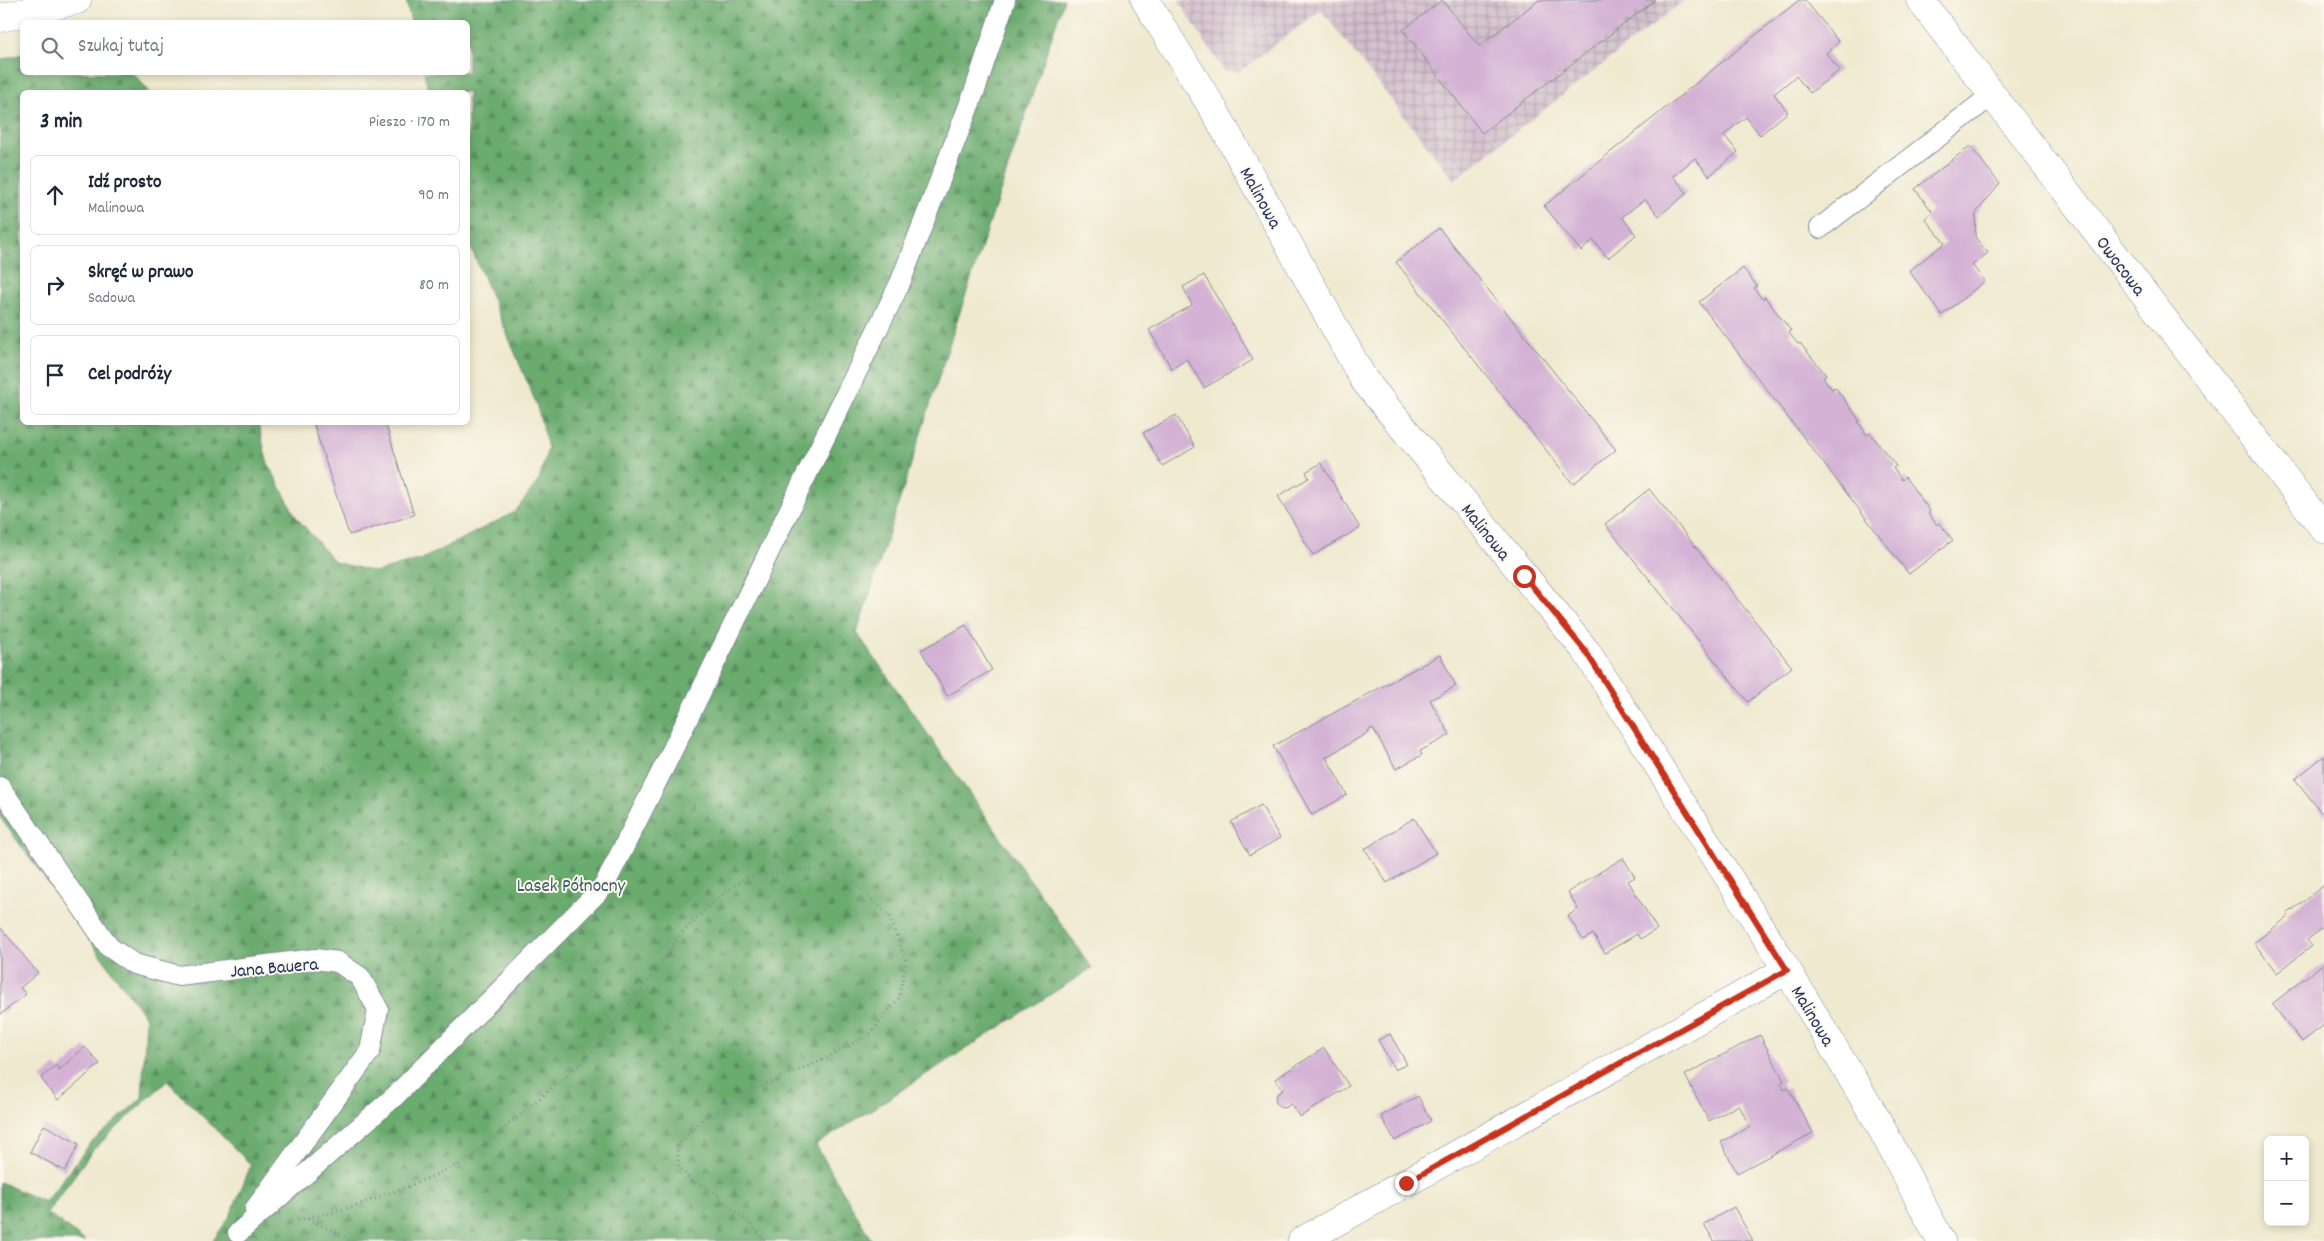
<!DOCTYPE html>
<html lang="pl">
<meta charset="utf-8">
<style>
:root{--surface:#fff;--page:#f2f2f3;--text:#1f2937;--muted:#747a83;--line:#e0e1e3}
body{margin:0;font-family:Dekko,sans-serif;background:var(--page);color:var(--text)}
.controls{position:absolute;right:15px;bottom:15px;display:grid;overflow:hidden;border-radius:8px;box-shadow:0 2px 8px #0003}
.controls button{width:45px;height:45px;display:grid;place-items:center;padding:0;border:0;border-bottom:1px solid var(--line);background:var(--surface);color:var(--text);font:25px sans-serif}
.stop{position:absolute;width:15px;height:15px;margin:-11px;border:4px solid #c8321e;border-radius:50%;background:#fff}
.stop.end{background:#c8321e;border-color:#fff;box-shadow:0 1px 5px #0008}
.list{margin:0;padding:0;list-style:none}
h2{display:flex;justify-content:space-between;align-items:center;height:65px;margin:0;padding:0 20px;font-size:21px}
h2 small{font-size:16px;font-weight:400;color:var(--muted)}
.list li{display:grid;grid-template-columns:32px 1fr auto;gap:15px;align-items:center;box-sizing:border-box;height:80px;margin:0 10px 10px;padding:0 10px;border:1px solid var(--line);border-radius:8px}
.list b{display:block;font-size:19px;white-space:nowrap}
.list p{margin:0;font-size:16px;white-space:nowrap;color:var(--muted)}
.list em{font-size:16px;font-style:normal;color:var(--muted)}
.icon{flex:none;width:28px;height:28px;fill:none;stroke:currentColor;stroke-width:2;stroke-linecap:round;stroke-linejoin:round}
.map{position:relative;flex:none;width:2324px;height:1241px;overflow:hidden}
.search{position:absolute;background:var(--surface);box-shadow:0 2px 8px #0003;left:20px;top:20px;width:450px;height:55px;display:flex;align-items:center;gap:12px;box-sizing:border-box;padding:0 18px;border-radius:8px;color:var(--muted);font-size:19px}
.panel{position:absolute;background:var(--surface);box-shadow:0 2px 8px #0003;left:20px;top:90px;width:450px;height:335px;border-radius:8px}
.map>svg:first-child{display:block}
</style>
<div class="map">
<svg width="2324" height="1241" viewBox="0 0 2324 1241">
<defs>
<pattern id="industrial-grid" width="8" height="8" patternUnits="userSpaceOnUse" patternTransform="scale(1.25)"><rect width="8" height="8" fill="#d1bdcb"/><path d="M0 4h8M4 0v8" fill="none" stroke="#a99aa8"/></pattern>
<pattern id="forest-firs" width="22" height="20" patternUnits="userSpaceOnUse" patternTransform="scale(1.25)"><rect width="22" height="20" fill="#6bab6e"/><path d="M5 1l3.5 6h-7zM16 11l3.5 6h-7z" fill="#578c5e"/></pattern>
</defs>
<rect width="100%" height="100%" fill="#fbf7ec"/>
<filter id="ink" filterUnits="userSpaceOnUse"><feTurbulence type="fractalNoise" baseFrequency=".02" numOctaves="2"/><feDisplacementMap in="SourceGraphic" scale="10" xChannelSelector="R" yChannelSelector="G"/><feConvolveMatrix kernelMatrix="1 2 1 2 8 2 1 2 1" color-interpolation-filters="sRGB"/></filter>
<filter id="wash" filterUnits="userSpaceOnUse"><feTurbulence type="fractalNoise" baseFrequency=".0096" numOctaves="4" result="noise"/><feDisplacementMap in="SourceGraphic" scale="20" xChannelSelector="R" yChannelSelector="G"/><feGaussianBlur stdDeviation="1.12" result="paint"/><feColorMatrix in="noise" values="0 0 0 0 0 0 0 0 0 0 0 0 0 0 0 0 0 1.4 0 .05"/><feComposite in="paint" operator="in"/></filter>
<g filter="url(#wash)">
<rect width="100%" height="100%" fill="#efe9cf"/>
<path fill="url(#industrial-grid)" d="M1178,0h507l-231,180 -133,-170 -82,62 -15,-1z"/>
<path fill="url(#forest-firs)" stroke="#436d66" d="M406,0h658l-111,333 -96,300 235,335 -276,177 56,96h-659l17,-25 21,-51 -84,-84 -74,69 -46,63 38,28h-85v-59l45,20 45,-58 52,-46 4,-80 -146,-201v-757l22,-6v18l111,1 17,19h-128v330l236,1 9,38 29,56 39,45 41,10 46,-13 93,-47 24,-32 9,-32 -12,-45 -68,-162v-149h-39l-5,-19 44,-1v-50h-57z"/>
<g id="blocks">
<g fill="#d4b2d5">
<path d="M1442,0l37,46 60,-46h116l-173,133 -79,-103z"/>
<path d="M1799,0h6l34,42 -13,11 14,17 -30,23 -14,-17 -22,18 14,18 -28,23 -14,-18 -10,8 -12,10 14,17 -29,24 -14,-18 -22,18 14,17 -28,23 -14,-17 -23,18 14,18 -28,23 -15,-18 -12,11 -37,-45z"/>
<path d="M1970,146l30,38 -24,29 -1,24 13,16 -16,12 13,16 -43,34 -33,-44 36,-28 -20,-24 7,-8 -17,-22z"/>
<path d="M1439,228l177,222 -43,34 -177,-222z"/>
<path d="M1743,268l14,18 -3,2 8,11 3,-2 26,34 -2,2 9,11 2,-1 26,32 -3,3 9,11 3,-2 25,34 -2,1 9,13 3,-2 26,33 -3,2 9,12 3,-3 25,34 -2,2 9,12 2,-2 14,17 -44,34 -210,-272z"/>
<path d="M1204,275l49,85 -49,28 -17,-29 -15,10 -23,-39 43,-25 -9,-18z"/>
<path d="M1176,415l19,32 -33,19 -19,-33z"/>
<path d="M313,422h72l29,93 -65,20z"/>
<path d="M1321,463l39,65 -47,27 -35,-59 31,-18 -3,-6z"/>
<path d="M1649,489l143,178 -44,35 -143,-178z"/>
<path d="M966,625l26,45 -45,26 -26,-46z"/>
<path d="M1440,655l16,31 -26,14 20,35 -30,16 2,4 -26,14 -23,-41 -4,2v2l-43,25 21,38 -35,20 -39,-69z"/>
<path d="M2324,756v60l-29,-37z"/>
<path d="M1261,805l19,33 -30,17 -19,-33z"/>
<path d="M1414,818l22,35 -49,30 -22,-34z"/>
<path d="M1623,858l12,19 -7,4 29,48 -17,10 -3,-5 -32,19 -12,-19 -10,6 -15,-24 10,-7 -10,-17z"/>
<path d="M2324,885v42l-17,13 5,6 -35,27 -23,-30 35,-27 -2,-2z"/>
<path d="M0,927l38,46 -18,15 6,6 -26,21z"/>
<path d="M2324,963v62l-22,17 -30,-38z"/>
<path d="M1390,1034l17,30 -12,6 -17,-30z"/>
<path d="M1760,1035l24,46 -3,2 3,7 4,-2 25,45 -76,40 -16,-31 29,-15 -11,-22 -30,16 -24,-46z"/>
<path d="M85,1047l15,17 -42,36 -17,-22 15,-13 3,5z"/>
<path d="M1324,1048l25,38 -49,31 -9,-13 -6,4 -6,-1 -4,-7 2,-6 6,-4 -8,-11z"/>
<path d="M1418,1096l13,25 -36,20 -14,-25z"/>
<path d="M44,1125l35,19 -14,27 -35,-19z"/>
<path d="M1734,1207l19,34h-39l-10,-17z"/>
</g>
</g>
</g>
<g filter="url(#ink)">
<use href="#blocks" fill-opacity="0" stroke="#858c96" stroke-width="1"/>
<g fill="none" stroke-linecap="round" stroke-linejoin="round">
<g stroke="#858c96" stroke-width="22">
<g id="service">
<path d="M1820,228l172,-133"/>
<path d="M0,787l109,160 25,17 45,12 136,-17 23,3 22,15 18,32 -8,42 -115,158"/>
<path d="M238,1233l156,-136 210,-211 64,-127 232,-476 75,-193 30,-90"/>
</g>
</g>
<g stroke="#858c96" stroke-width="29">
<g id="minor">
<path d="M1145,0l69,110 150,270 222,271 201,319 90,150 64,121"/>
<path d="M1920,0l404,529"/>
<path d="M0,18l77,-18"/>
<path d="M1302,1241l485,-271"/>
</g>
</g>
<g stroke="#858c96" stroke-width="3" stroke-dasharray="1 4" stroke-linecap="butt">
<path d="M308,1219l45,22"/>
<path d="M298,1220l45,-10 67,-24 54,-24 119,-100 66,-82 33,-47 31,-31 33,-25 62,-8 44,12 38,36 16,44 -7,37 -29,36 -50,27 -67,29 -51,30 -25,26 2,19 12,16 21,9 39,35 13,16"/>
</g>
<use href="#service" stroke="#fff" stroke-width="20"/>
<use href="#minor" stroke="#fff" stroke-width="28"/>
</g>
</g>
<g fill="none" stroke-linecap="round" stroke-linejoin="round" filter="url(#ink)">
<path stroke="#c8321e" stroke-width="6" d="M1406,1183l381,-213 -201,-318 -62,-76"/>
</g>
<g text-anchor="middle" stroke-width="4" stroke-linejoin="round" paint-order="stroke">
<g font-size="19" fill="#1b2f5e" stroke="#fbf7ec">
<text transform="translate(1262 197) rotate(61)" y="7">Malinowa</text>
<text transform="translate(2122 265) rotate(53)" y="7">Owocowa</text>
<text transform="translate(1487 531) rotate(51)" y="7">Malinowa</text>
<text transform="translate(274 966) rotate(-5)" y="7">Jana Bauera</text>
<text transform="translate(1814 1015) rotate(59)" y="7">Malinowa</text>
</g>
<g font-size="19" fill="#3a5c68" stroke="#fbf7ec">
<text x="571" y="891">Lasek Północny</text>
</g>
</g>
</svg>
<div class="controls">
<button>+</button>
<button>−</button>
</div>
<div class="stop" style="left:1524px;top:576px"></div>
<div class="stop end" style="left:1406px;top:1183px"></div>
<div class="search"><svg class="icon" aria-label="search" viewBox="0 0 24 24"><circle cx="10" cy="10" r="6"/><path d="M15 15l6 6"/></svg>Szukaj tutaj</div>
<section class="panel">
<h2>3 min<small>Pieszo · 170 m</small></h2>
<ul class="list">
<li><svg class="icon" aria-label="ahead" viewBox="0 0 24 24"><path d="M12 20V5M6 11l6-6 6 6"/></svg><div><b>Idź prosto</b><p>Malinowa</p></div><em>90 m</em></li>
<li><svg class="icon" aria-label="right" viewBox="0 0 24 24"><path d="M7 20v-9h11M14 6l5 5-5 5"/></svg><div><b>Skręć w prawo</b><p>Sadowa</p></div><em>80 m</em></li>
<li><svg class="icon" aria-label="arrive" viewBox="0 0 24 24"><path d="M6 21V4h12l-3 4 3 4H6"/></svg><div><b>Cel podróży</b></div></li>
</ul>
</section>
</div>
